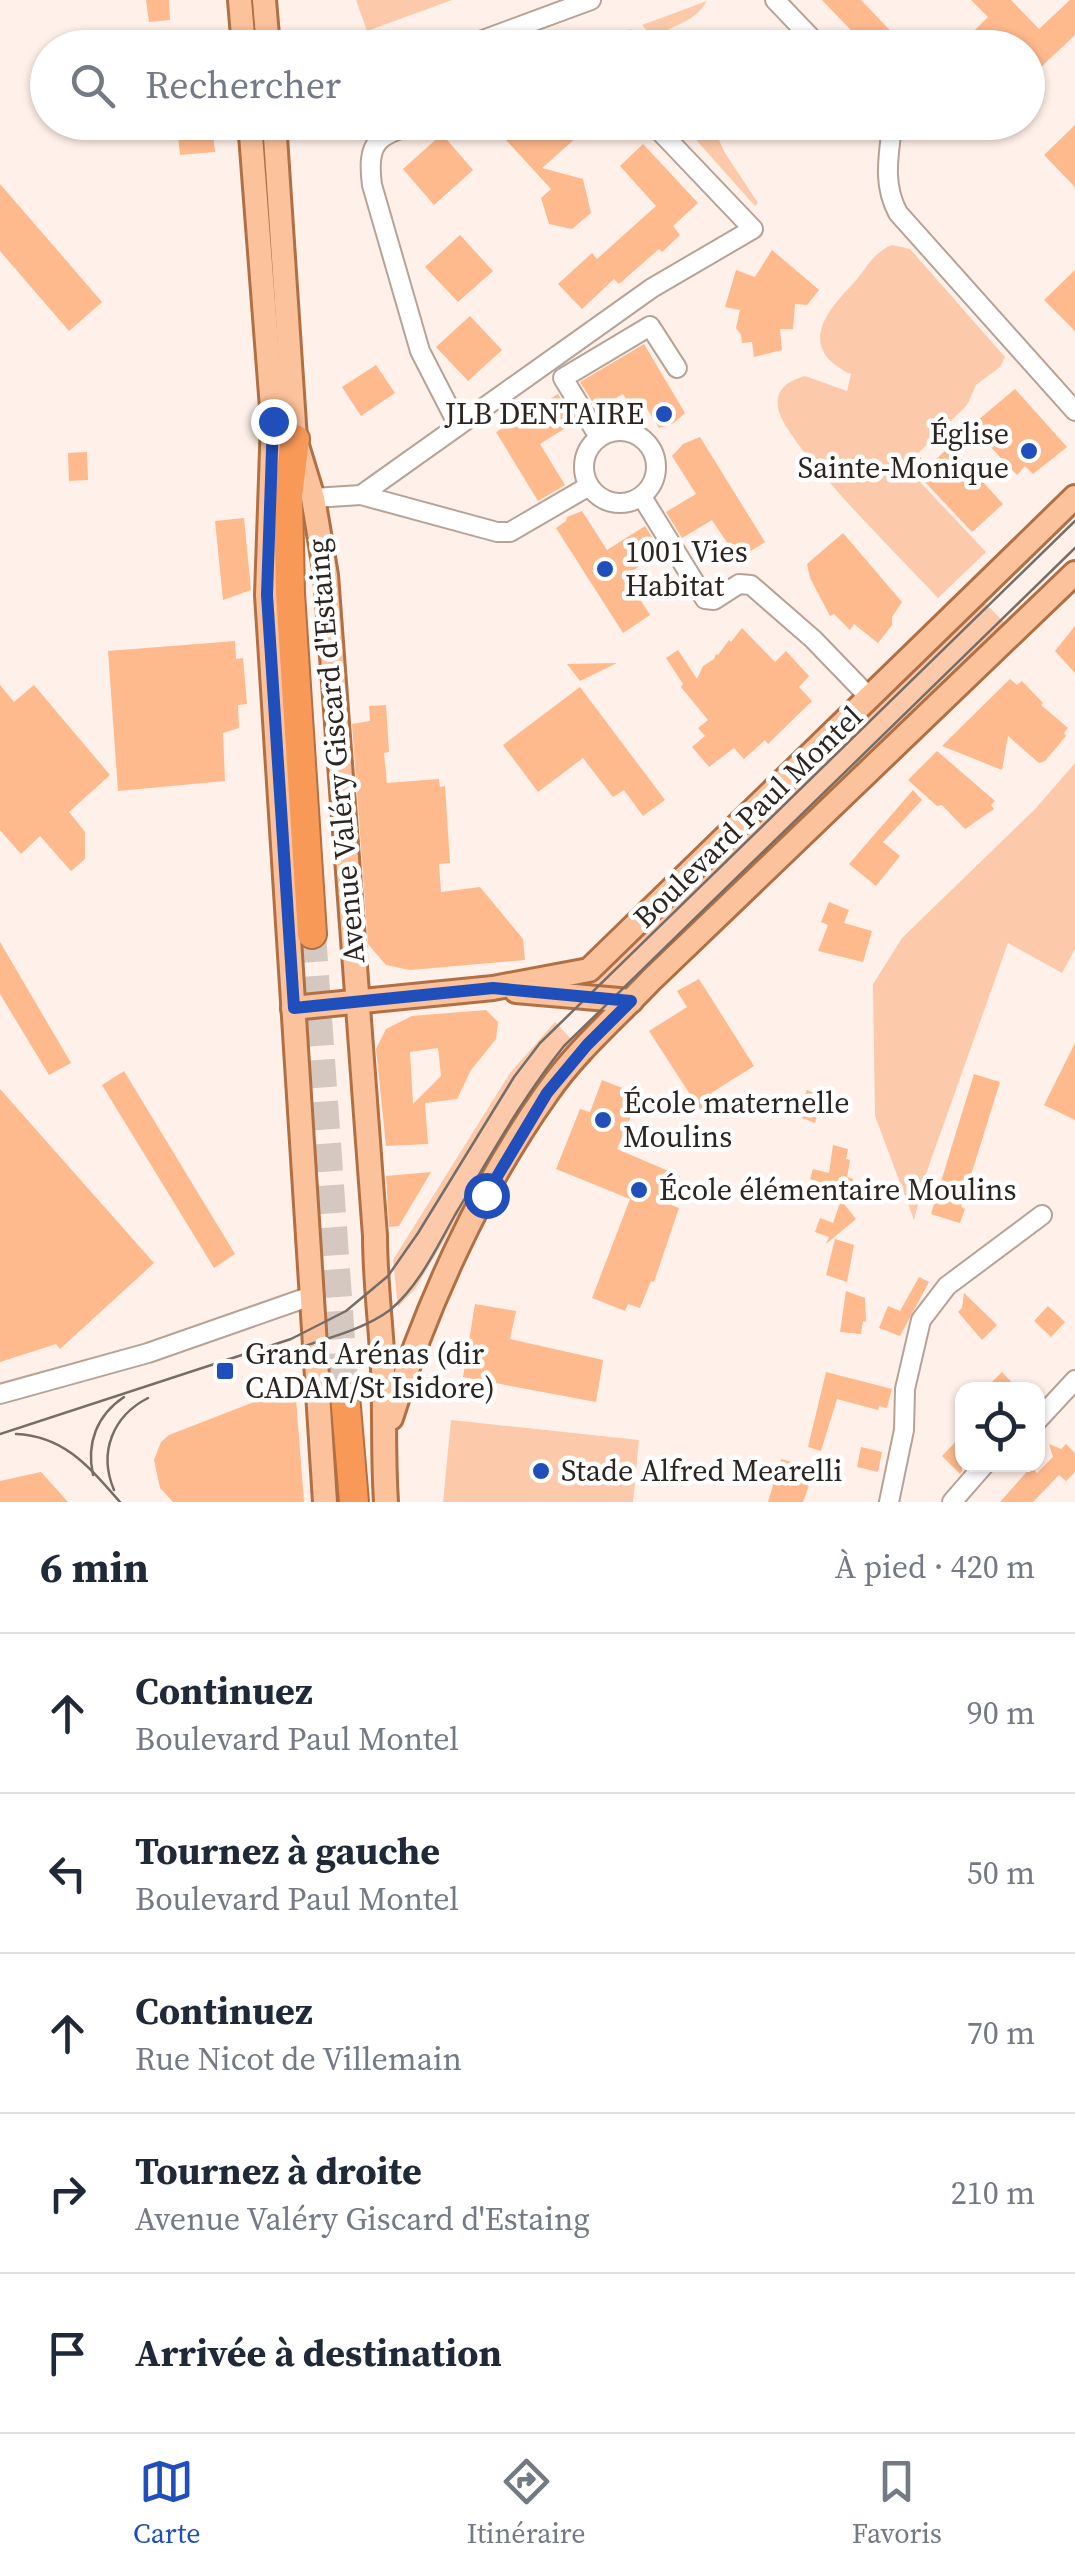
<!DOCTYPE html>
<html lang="fr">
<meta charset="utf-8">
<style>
:root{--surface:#fff;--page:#f2f2f3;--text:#1f2937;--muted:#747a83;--line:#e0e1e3;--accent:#204fbc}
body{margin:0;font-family:"Source Serif 4",serif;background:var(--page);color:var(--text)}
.controls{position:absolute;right:30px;bottom:30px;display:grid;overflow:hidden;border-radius:20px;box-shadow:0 2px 8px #0004}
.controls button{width:90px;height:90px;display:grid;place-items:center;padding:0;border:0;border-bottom:2px solid var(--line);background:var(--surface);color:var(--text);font:50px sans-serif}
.stop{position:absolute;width:30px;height:30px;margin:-22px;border:8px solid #204fbc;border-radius:50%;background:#fff}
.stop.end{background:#204fbc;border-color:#fff;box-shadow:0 2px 10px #0008}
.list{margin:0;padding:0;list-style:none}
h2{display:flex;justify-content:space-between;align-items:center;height:130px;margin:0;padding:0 40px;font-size:42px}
h2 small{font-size:32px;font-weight:400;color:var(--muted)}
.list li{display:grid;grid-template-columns:65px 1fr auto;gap:30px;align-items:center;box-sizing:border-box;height:160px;padding:0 40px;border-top:2px solid var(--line)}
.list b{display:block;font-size:38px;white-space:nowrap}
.list p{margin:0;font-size:32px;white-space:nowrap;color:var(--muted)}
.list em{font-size:32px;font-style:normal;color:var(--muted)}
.icon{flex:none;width:55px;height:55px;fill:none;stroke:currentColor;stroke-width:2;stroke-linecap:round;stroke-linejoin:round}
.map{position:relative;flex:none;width:1075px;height:1502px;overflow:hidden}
.search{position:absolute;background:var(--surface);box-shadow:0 2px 8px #0004;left:30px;right:30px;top:30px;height:110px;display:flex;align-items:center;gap:25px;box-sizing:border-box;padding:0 35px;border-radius:55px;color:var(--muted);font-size:38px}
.sheet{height:930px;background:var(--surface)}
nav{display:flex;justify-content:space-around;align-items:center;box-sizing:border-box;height:140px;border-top:2px solid var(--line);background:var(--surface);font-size:28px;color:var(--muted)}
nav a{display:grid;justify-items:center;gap:5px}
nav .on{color:var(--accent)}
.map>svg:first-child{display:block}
</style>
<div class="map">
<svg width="1075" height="1502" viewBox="0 0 1075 1502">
<rect width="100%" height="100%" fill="#fff1e9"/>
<g fill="#fccaaa">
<path d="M356,0h96l-85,31z"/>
<path d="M707,1c-17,27 -36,20 -51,40l-14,-16z"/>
<path d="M631,29l14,18h-30l-9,-10z"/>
<path d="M681,123h30l14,30 33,50 -3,3z"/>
<path d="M892,245l18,4 95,108 -5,10 -24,18 -9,20 -62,61 81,86 -48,46c-31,-34 -154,-154 -160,-190 -3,-20 11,-27 27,-32l42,15 4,-17c-52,-24 -29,-59 1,-89 13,-14 21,-33 40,-40z"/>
<path d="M985,603l19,19 -370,362 -20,8h-30z"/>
<path d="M1075,763v186l-13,24 -54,-30 -82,231 -12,46 -39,-104 -2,-132 29,-46 134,-130z"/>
<path d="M555,1022l19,20 -45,57 -114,190 -17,18 -5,-47 117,-187z"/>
<path d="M451,1420l188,20 -6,62h-190z"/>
</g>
<g fill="#feb98d" fill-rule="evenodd">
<path d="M146,0h23l1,20 -21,2z"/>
<path d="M822,0h39l46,48h-39z"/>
<path d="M971,0h40l28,29 31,-29h5v35l-37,35 -10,-11v-11h-12l-8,-9 -10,9h-41l31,-31z"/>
<path d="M148,122h64l3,30 -35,3 -2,-20 -28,2z"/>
<path d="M526,122h68l-52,46 41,11 8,34 -19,16 -23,-5 -8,-26 10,-9 -45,-49z"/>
<path d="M1075,125v62l-31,-32z"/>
<path d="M442,134l31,36 -39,35 -31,-36z"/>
<path d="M643,144l55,59 -25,23 7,9 -18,17 -3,-3 -40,35 -5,-5 -32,30 -24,-25 34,-31 5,6 59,-53 -36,-40z"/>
<path d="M0,184l102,118 -33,29 -69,-80z"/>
<path d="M460,235l33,36 -35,31 -33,-35z"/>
<path d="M772,250l47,40 -12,15 -12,-1 -2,25h-13l2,21 -28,7 -2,-15 -10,1 -1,-8 -5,-7 4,-18 -15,-3 11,-37 19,7z"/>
<path d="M1075,270v61l-31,-31z"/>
<path d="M470,316l32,34 -34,31 -32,-34z"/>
<path d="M644,344l41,69 -11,10 -15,5 -18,-29 -11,7 -7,-12 -26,15 -17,-27z"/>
<path d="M376,365l19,28 -34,23 -19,-29z"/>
<path d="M1015,389l52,58 -34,27 -8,-8 -8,9 -46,-49z"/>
<path d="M558,394l17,28 -35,22 25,41 -27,16 -42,-69z"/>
<path d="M700,437l65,105 -27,17 -26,-39 -30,18 -16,-26 30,-18 -24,-38 11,-12z"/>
<path d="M950,446l53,58 -31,28 -64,-68 10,-9 11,11z"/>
<path d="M87,452l1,28 -19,1 -1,-28z"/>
<path d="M582,511l25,39 38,-24 16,26 -36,24 25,39 -27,18 -67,-105 10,-7 1,-4z"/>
<path d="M244,518l7,72 -28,10 -8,-79z"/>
<path d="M843,533l59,69 -10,15v8l-14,18 -24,-19 -4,6 -16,-16 -4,2 -20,-38 -3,-14z"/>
<path d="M1075,626v47l-20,-22z"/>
<path d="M742,628l33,34 11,-11 23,25 -10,11 13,14 -44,43 -3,-4 -21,19 -10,-11 -25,19 -17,-20 13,-11 -7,-8 10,-8 -27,-33 2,-3 -17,-26 12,-8 19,29 6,-13 11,-7 2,-5 2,1 11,-15 2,2z"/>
<path d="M235,641l1,18 7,-1 4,46 -9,1 1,23 -16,5 2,48 -107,10 -10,-140z"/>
<path d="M617,663l-37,18 -13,-17z"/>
<path d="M1010,679l7,6 5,-4 21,22 -2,2 27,23 -4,5 2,3 -21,25 -6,2 -31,-27 -6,34 -60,-24z"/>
<path d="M0,685l14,17 20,-17 76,90 -41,37 16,20v27l-14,12 -31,-35 -19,18 -21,-24z"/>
<path d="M580,687l85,113 -22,16 -19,-26 -11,7 -30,-39 -45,34 -35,-47z"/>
<path d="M386,705l3,47 -5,1 3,30 52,-4 1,8 5,-1 5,77 -11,1 2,28 39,-5 43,52 2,21 -115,10 -24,-5 -18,-21 -16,-220 18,-3 -1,-15z"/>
<path d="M937,751l58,50 -4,4 3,4 -29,20 -23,-24 -5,1 -29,-26z"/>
<path d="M913,790l9,10 -39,42 17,14 -24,30 -27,-22z"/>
<path d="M829,902l20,8 -5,13 28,8 -9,31 -45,-11 10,-26 -7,-3z"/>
<path d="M0,942l71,121 -22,12 -49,-81z"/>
<path d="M699,979l55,87 -43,27 8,13 -15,10 -55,-85 38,-24 -10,-16z"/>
<path d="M486,1010l12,12 -2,17 -25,31 -14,29 -32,4 3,41 -42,2 -10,-97 10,-20 26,-13zM438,1048l3,28 -28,28 -3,-52z"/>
<path d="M1075,1043v77l-31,-15z"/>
<path d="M124,1071l111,183 -21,14 -112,-183z"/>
<path d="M974,1074l26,8 -39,125 4,2 -5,14 -29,-9z"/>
<path d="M602,1080l38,15 -23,54 63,27 -11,28 10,4 -25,74 -3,-1 -11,27 -12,-4 -3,7 -33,-13 38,-99 -74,-30 24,-60 10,3z"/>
<path d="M0,1089l154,174 -94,86 -4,-5 -56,18z"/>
<path d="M807,1090l15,6 -7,27 -18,-7z"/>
<path d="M833,1145l15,4 -2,10 4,1 -3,17 6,2 -1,15 -42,-15 3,-10 16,4z"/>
<path d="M431,1172l-32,54 -10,1 -3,-51z"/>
<path d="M841,1200l15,19 -30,25 3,-7 -14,-5 5,-14 13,5z"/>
<path d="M835,1239l19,6 -7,37 -21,-7z"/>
<path d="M919,1277l10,5 -29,54 -21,-8 9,-22 12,5z"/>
<path d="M846,1291l19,7 1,24 -3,-1 -2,13 -21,-2z"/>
<path d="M964,1293l33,32 -15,15 -24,-28 4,-4z"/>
<path d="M475,1304l41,7 -6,28 93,21 -7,42 -133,-25z"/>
<path d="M1048,1306l17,16 -14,15 -17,-16z"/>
<path d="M826,1372l66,17 -5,19 -8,-2 -1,4 -41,-11 -16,52 -13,-4z"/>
<path d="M1002,1372l17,18h-35z"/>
<path d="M295,1386l9,116h-131l-13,-14 -6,-28 7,-18 8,-7z"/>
<path d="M962,1435v36l-2,3 -18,-18z"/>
<path d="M1049,1444l12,5 5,-5 9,9v19l-9,9 -7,-6 -26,27h-33l31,-35 6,6 16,-16z"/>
<path d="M861,1447l21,5 -4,20 -21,-5z"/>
<path d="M781,1459l34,10 -12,33h-35z"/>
<path d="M41,1472l27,30h-68v-21z"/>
</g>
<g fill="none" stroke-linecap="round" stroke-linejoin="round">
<path stroke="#d5c8c1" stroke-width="28" stroke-dasharray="28 14" stroke-linecap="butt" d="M312,934l33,461"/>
<g stroke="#b7a296" stroke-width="22">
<g id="minor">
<path d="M775,0l46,48"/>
<path d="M461,48l130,-48"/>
<path d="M420,122c-41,14 -54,17 -48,63l48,166 38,74"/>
<path d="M889,122l3,5c-4,32 -9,58 6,86l177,198"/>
<circle cx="620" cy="467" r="36"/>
<path d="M599,437l-36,-59 87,-52 27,42"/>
<path d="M361,495l136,37h13l79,-46"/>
<path d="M642,497l63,102 9,1 25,-16 12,1 62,54 57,59"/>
<path d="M313,498l48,-3 291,-207 101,-59 -102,-107"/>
<path d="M0,1394l148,-41 163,-57"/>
<path d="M1038,1420l37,-40"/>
<path d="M889,1502l15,-72 1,-41 16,-69 26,-34 95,-71"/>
<path d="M952,1502l33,-38"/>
</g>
</g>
<g stroke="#b17044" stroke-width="28">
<g id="major">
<path d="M240,0l4,48"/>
<path d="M264,0l4,48"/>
<path d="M250,122l23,299 -6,174 58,907"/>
<path d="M274,122l21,317 18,59 13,77 49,661c0,45 6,88 8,133 2,44 0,88 3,133"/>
<path d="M516,991l115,10"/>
<path d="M293,1008l200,-20 96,-18 486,-473"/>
<path d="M391,1418c34,-110 89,-231 156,-325 29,-42 69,-76 104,-113l424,-407"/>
</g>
</g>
<g stroke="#b17044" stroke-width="32">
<g id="highway">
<path d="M295,439l-7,57 2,97 22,341"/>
<path d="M345,1395l9,107"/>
</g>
</g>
<use href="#minor" stroke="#fff" stroke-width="18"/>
<use href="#major" stroke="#fbc29b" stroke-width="22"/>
<use href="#highway" stroke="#f89958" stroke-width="28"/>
<g stroke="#776d67" stroke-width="2.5">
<path d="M304,1346c28,-9 62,-18 86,-36 29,-24 47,-63 65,-95 35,-58 67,-117 109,-169l511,-498"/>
<path d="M0,1434l291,-95 55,-28 42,-35 30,-43 96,-156 26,-34 535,-522"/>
<path d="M16,1434c49,2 74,34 104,68"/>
<path d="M93,1475c-7,-32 4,-60 31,-78"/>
<path d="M114,1490c-16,-38 -1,-74 34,-92"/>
</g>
</g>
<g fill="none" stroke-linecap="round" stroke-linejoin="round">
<path stroke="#204fbc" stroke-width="12" d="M273,421l-6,174 27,413 199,-20 138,13 -44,44 -40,48 -61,102"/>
</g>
<g fill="#204fbc" stroke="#fff" stroke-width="4">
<circle cx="664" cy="414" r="10"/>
<circle cx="1029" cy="451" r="10"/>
<circle cx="605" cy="569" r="10"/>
<circle cx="603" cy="1120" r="10"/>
<circle cx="639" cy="1190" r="10"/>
<rect x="215" y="1361" width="20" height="20" rx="5"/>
<circle cx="541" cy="1471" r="10"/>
</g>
<g text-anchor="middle" stroke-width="9" stroke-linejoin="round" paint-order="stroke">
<g font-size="30" fill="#2d2520" stroke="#fff" text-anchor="start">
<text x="644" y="424" text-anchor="end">JLB DENTAIRE</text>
<text x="1009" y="444" text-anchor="end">Église<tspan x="1009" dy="34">Sainte-Monique</tspan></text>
<text x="625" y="562">1001 Vies<tspan x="625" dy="34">Habitat</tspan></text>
<text x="623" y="1113">École maternelle<tspan x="623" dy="34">Moulins</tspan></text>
<text x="659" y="1200">École élémentaire Moulins</text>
<text x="245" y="1364">Grand Arénas (dir<tspan x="245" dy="34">CADAM/St Isidore)</tspan></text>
<text x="561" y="1481">Stade Alfred Mearelli</text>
</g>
<g font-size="30" fill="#2d2520" stroke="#fff">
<text transform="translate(336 751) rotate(-95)" y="10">Avenue Valéry Giscard d'Estaing</text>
<text transform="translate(748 817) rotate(-44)" y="10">Boulevard Paul Montel</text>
</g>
</g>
</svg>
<div class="controls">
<button><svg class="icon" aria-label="locate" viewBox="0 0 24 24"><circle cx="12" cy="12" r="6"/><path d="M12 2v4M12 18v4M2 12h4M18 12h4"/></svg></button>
</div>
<div class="stop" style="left:486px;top:1195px"></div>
<div class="stop end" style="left:273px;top:421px"></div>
<div class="search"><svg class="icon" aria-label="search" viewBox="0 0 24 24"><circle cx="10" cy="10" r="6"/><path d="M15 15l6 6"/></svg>Rechercher</div>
</div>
<section class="sheet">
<h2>6 min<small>À pied · 420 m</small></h2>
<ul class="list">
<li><svg class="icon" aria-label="ahead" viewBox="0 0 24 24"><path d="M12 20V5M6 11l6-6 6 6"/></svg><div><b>Continuez</b><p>Boulevard Paul Montel</p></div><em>90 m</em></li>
<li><svg class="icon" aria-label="left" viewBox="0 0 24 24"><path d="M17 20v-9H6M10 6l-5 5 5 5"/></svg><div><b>Tournez à gauche</b><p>Boulevard Paul Montel</p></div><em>50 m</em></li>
<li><svg class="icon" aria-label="ahead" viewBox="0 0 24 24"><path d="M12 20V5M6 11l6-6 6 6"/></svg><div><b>Continuez</b><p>Rue Nicot de Villemain</p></div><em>70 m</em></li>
<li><svg class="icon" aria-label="right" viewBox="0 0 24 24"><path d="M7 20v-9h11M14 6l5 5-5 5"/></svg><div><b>Tournez à droite</b><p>Avenue Valéry Giscard d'Estaing</p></div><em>210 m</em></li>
<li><svg class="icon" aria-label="arrive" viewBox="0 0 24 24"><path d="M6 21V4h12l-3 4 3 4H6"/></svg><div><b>Arrivée à destination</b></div></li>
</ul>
</section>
<nav>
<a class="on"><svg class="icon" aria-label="map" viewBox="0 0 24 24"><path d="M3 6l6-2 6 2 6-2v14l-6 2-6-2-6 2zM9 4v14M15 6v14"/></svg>Carte</a>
<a><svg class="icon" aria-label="directions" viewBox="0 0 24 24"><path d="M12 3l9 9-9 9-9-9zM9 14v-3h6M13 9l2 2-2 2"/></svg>Itinéraire</a>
<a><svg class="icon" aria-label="saved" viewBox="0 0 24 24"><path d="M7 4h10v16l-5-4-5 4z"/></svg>Favoris</a>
</nav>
